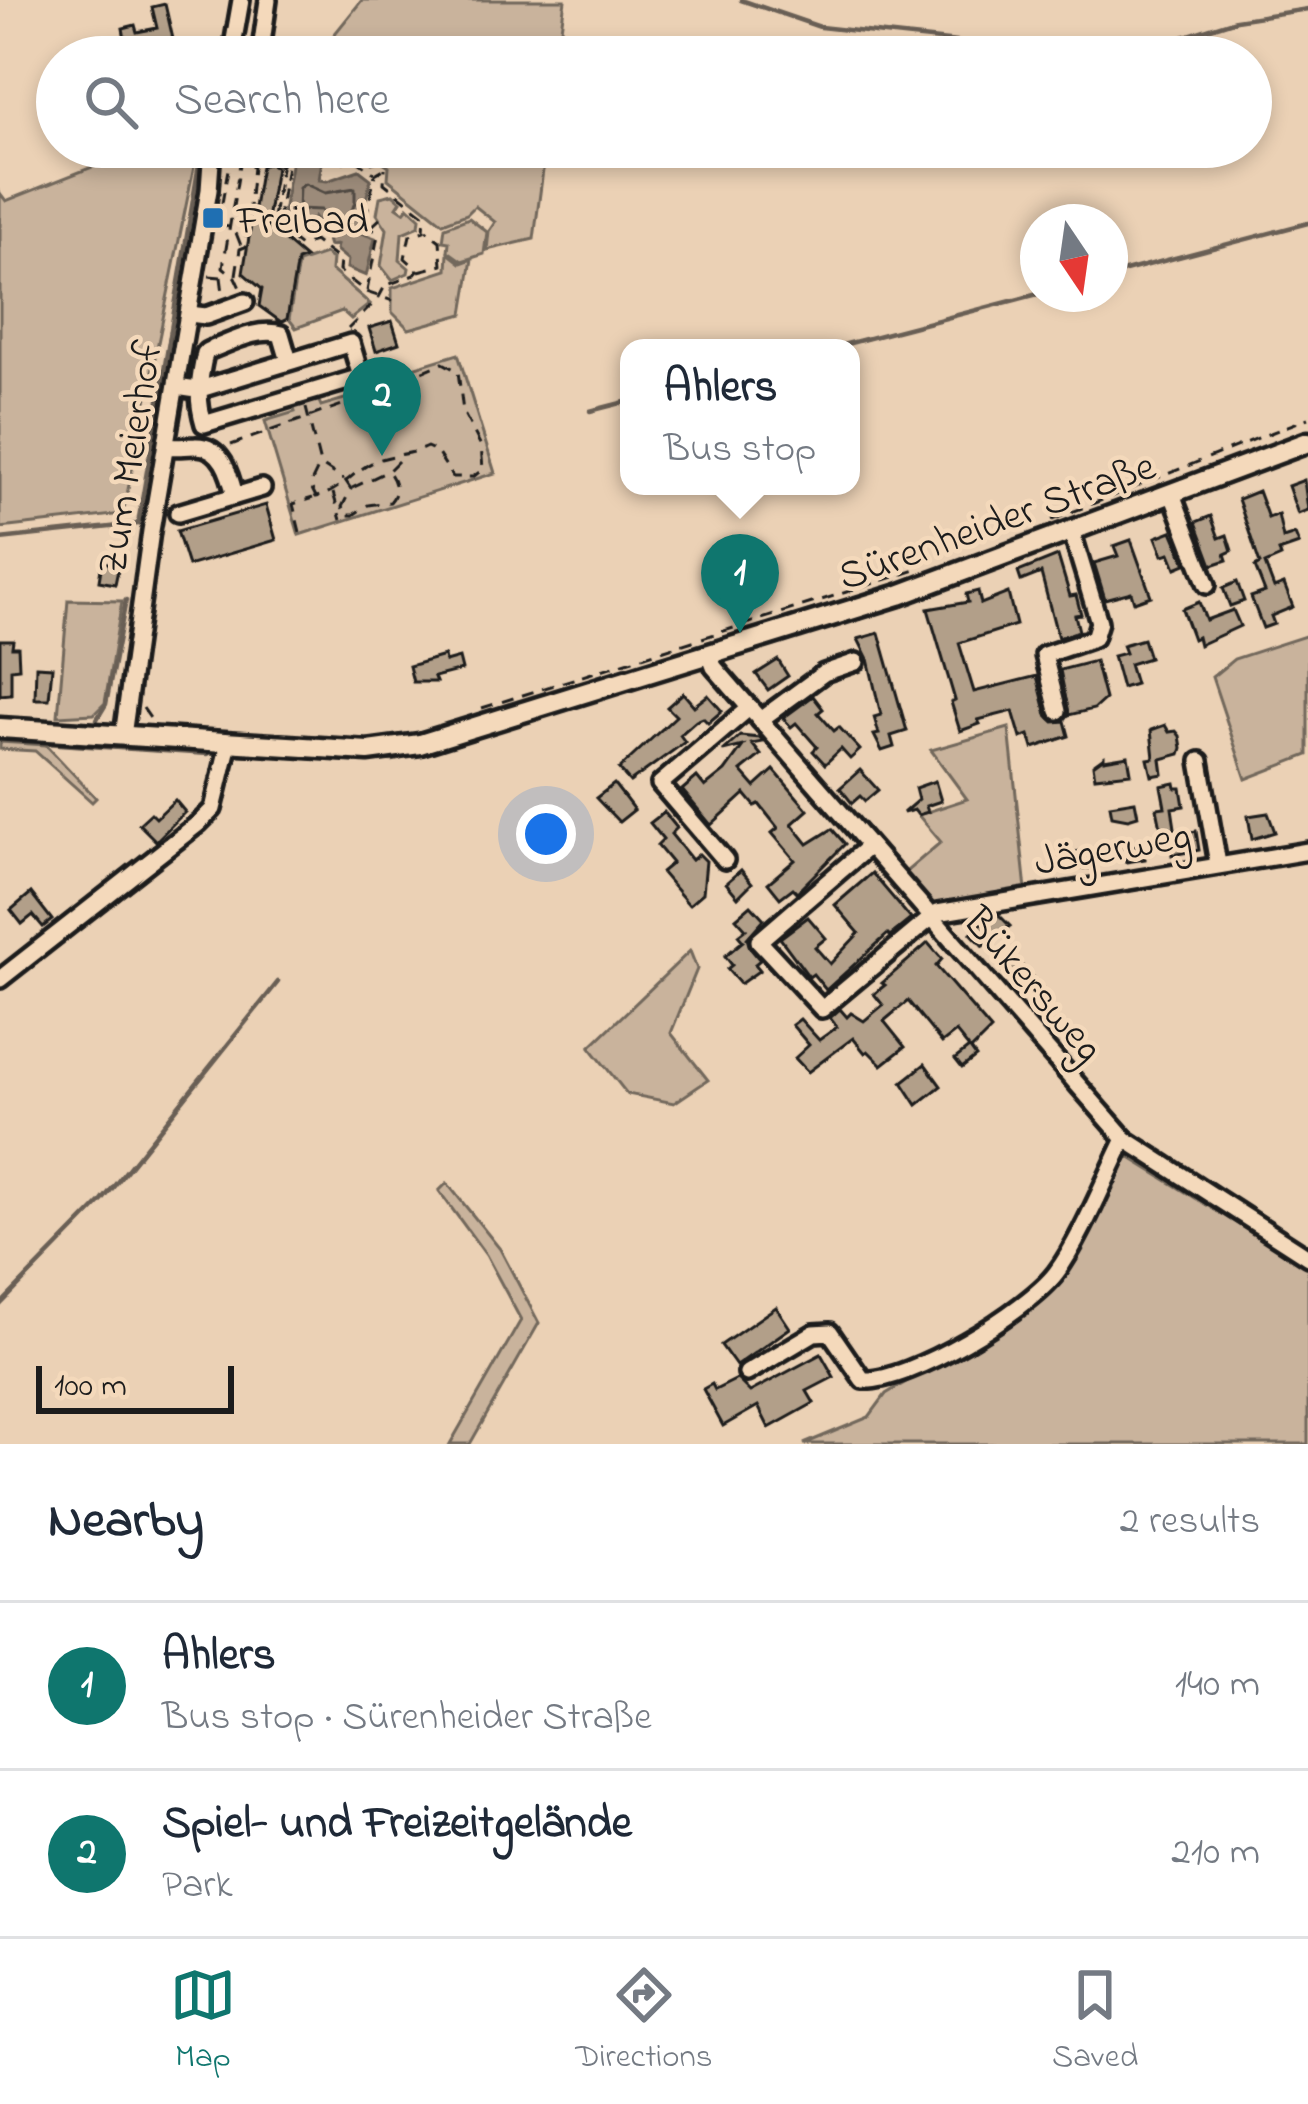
<!DOCTYPE html>
<meta charset="utf-8">
<style>
:root{--surface:#fff;--page:#f2f2f3;--text:#1f2937;--muted:#747a83;--line:#e0e1e3;--accent:#0f766e}
body{margin:0;font-family:"Indie Flower",sans-serif;background:var(--page);color:var(--text)}
.compass{position:absolute;left:1020px;top:204px;width:108px;height:108px;border-radius:50%;background:var(--surface);box-shadow:0 6px 18px #0003;rotate:167deg}
.scale{position:absolute;left:36px;bottom:30px;width:198px;box-sizing:border-box;padding-left:12px;border:6px solid #1c1c1c;border-top:0;font-size:33px;line-height:42px;white-space:nowrap;color:#1c1c1c;-webkit-text-stroke:9px #f4d9bb;paint-order:stroke}
.you{position:absolute;left:546px;top:834px;width:42px;height:42px;margin:-30px;border:9px solid #fff;border-radius:50%;background:#1a73e8;box-shadow:0 0 0 18px #1a73e833}
.badge{display:grid;place-items:center;width:78px;height:78px;border-radius:50%;background:var(--accent);color:#fff;font-size:39px;font-weight:700}
.pin{position:absolute;translate:-50% -99px;filter:drop-shadow(0 3px 6px #0008)}
.pin::after{content:'';position:absolute;top:63px;width:42px;height:36px;background:inherit;clip-path:polygon(0 0,100% 0,50% 100%)}
.popup{position:absolute;left:620px;top:339px;width:240px;height:156px;box-sizing:border-box;display:grid;place-content:center;border-radius:24px;background:var(--surface);filter:drop-shadow(0 3px 9px #0005);font-size:39px;white-space:nowrap;color:var(--muted)}
.popup b{font-size:45px;color:var(--text)}
.popup::after{content:'';position:absolute;left:50%;top:100%;margin-left:-24px;border:24px solid transparent;border-top-color:var(--surface)}
.list{margin:0;padding:0;list-style:none}
h2{display:flex;justify-content:space-between;align-items:center;height:156px;margin:0;padding:0 48px;font-size:51px}
h2 small{font-size:39px;font-weight:400;color:var(--muted)}
.list li{display:grid;grid-template-columns:78px 1fr auto;gap:36px;align-items:center;box-sizing:border-box;height:168px;padding:0 48px;border-top:3px solid var(--line)}
.list b{display:block;font-size:45px;white-space:nowrap}
.list p{margin:0;font-size:39px;white-space:nowrap;color:var(--muted)}
.list em{font-size:39px;font-style:normal;color:var(--muted)}
.icon{flex:none;width:66px;height:66px;fill:none;stroke:currentColor;stroke-width:2;stroke-linecap:round;stroke-linejoin:round}
.map{position:relative;flex:none;width:1308px;height:1444px;overflow:hidden}
.search{position:absolute;background:var(--surface);box-shadow:0 6px 18px #0003;left:36px;right:36px;top:36px;height:132px;display:flex;align-items:center;gap:30px;box-sizing:border-box;padding:0 42px;border-radius:66px;color:var(--muted);font-size:45px}
.sheet{height:492px;background:var(--surface)}
nav{display:flex;justify-content:space-around;align-items:center;box-sizing:border-box;height:168px;border-top:3px solid var(--line);background:var(--surface);font-size:33px;color:var(--muted)}
nav a{display:grid;justify-items:center;gap:6px}
nav .on{color:var(--accent)}
.map>svg:first-child{display:block}
</style>
<div class="map">
<svg width="1308" height="1444" viewBox="0 0 1308 1444">
<rect width="100%" height="100%" fill="#ebd1b5"/>
<filter id="ink" filterUnits="userSpaceOnUse"><feTurbulence type="fractalNoise" baseFrequency=".00833" numOctaves="2"/><feDisplacementMap in="SourceGraphic" scale="24" xChannelSelector="R" yChannelSelector="G"/><feConvolveMatrix kernelMatrix="1 2 1 2 8 2 1 2 1" color-interpolation-filters="sRGB"/></filter>
<g filter="url(#ink)">
<g fill="#c9b39c" stroke="#72685c" stroke-width="3">
<path d="M362,0h203l-8,57h-241z"/>
<path d="M143,147h55l-75,367 -123,14v-335l6,8z"/>
<path d="M353,147h193l-12,92 -47,11 2,-19 6,-9 -20,-16 -8,8 -24,9 -55,-44 1,-13 -9,-6 -8,3z"/>
<path d="M393,194l8,7 -4,6 7,5 4,-5 12,11 -1,8 -17,7 -2,27 9,8 -1,5 -16,7 -11,-14 6,-37 -10,-15 3,-17z"/>
<path d="M469,218l18,14 -3,22 -22,7 -14,-10 1,-9 -6,-1 2,-14z"/>
<path d="M448,253l13,10 11,-4 -9,55 -54,15 -17,-17v-24l55,-18z"/>
<path d="M325,254l7,5 -1,11 39,34 -19,15 -9,-8 -46,17 -7,-9 9,-56z"/>
<path d="M458,354l37,119 -196,62 -34,-114 30,-9 -2,-8 24,-7 4,9 51,-15 -2,-10z"/>
<path d="M68,600l54,1 -17,102 -11,11 -36,2z"/>
<path d="M1308,635v120l-62,24 -34,-102 22,-18z"/>
<path d="M1009,728l17,162 -100,16 -25,-30 40,-34 -23,-27 49,-16 -36,-49z"/>
<path d="M0,742l46,3 50,53 -4,4 -57,-51 -35,-2z"/>
<path d="M690,951l7,18 -26,64 37,47 -34,23 -47,-9 -37,-47z"/>
<path d="M1127,1156l181,111v177h-504l65,-27 17,-23 141,-84 34,-32z"/>
<path d="M447,1183l53,66 39,74 -69,121h-20l71,-124 -35,-65 -47,-64z"/>
</g>
<path fill="#9c8b7a" stroke="#695f54" stroke-width="3" d="M294,147h30l-5,33 8,1 32,-11 12,9 -13,53 17,6 -9,38 -19,-8 1,-8 -12,-10 1,-5 -8,1 -3,-10 -10,-5 4,-7 -6,-7 -3,7 -29,-5z"/>
<g fill="none" stroke-linecap="round" stroke-linejoin="round">
<path stroke="#4f4842" stroke-width="3" d="M305,184l20,9 30,-5v14l-10,28h-8l-16,-20 -23,-1 1,-21z"/>
<g stroke="#695f54" stroke-width="4.5">
<path d="M741,0l79,27 274,30"/>
<path d="M1120,57l116,-37 72,-11"/>
<path d="M1110,275l198,-52"/>
<path d="M831,348l207,-54"/>
<path d="M590,411l39,-10"/>
<path d="M0,539l138,-15 64,-377"/>
<path d="M97,719l9,-15 20,-104"/>
<path d="M0,740l208,14"/>
<path d="M237,754l157,6 121,-36"/>
<path d="M0,1305l102,-104 176,-219"/>
</g>
</g>
<g fill="#b29f89" stroke="#1c1c1c" stroke-width="3">
<path d="M165,4l8,35 -53,12 2,6h-27l-2,-9 32,-9 -2,-11 12,-3 2,7 20,-4 -5,-21z"/>
<path d="M269,163l7,5 -10,57 39,33 -8,3 -10,58 -6,3 -22,-16 3,-17 -19,-16 18,-107z"/>
<path d="M392,321l7,22 -23,8 -7,-23z"/>
<path d="M1304,480l4,30 -10,4 -10,-28z"/>
<path d="M1258,491l10,27 10,-4 5,24 12,-4 4,10 -20,7 2,6 -16,7 9,24 10,-4 9,23 -22,9 3,8 -11,4 -12,-31 14,-5 -10,-25 5,-3 -22,-65z"/>
<path d="M266,505l10,35 -88,26 -11,-35z"/>
<path d="M1211,516l8,22 8,-3 5,16 -7,3 2,6 -15,5 -16,-43z"/>
<path d="M1172,531l14,33 -10,4 -6,-15 -7,2 -7,-18z"/>
<path d="M1131,540l20,56 -17,6 -3,-10 -26,7 -11,-36 24,-7 -4,-10z"/>
<path d="M1058,556l12,40 6,-1 5,19 -6,1 4,16 -21,7 -17,-65 -20,8 -3,-9z"/>
<path d="M102,562l17,3 -4,19 -16,-3z"/>
<path d="M1237,582l7,19 -14,5 -7,-18z"/>
<path d="M978,591l3,13 27,-11 8,32 -57,18 15,49 63,-16 10,39 7,7 11,-1 4,15 -36,12 -4,-13 -8,3 -8,-27 -35,9 2,4 -20,7 -9,-29 4,-2 -27,-91 40,-7 -2,-8z"/>
<path d="M1199,602l7,18 27,-10 7,16 -41,19 -2,-8 -4,2 -11,-30z"/>
<path d="M879,633l28,98 -16,5 3,11 -12,4 -8,-16 5,-1 -5,-17 7,-2 -13,-56 -10,-20z"/>
<path d="M1143,639l6,19 -20,6 6,20 -13,4 -9,-32 12,-3 -3,-8z"/>
<path d="M0,640h13l-1,7h6l1,21 -8,1v25l-11,1z"/>
<path d="M444,656l1,6 14,-4 3,12 -28,7 2,5h-23l-4,-16z"/>
<path d="M778,660l10,16 -20,14 -12,-16z"/>
<path d="M1095,661l10,38 -11,10 -25,6 -9,-45z"/>
<path d="M36,666l16,1 -3,32h-14z"/>
<path d="M683,693l11,13 14,-11 14,16 -14,12 -5,-5 -7,3 -16,14 5,7 -55,40 -11,-13 57,-53 -9,-9z"/>
<path d="M813,696l10,13 -5,4 16,18 5,-4 21,23 -10,9 -9,-10 -16,15 -12,-13 4,-4 -21,-24 -5,4 -8,-9z"/>
<path d="M1165,725l4,7 7,-1 4,5 2,12 -2,6 -19,5 2,15 -11,2 -4,-17 6,-1 -3,-28z"/>
<path d="M740,736l20,2 3,4 -11,2 9,11 -20,16 14,16 19,-17 34,40 -16,14 16,20 24,-15 13,15 -48,48 -4,-4 -13,10 -12,-15 27,-23 -23,-27 6,-5 -19,-24 -4,2 -10,-12 -34,31 -29,-35 15,-13 8,10 20,-16 18,-25 -20,5z"/>
<path d="M1128,756l3,17 -36,4 -2,-12 11,-8v3z"/>
<path d="M860,770l18,20 -13,11 -5,-5 -8,7 -12,-15z"/>
<path d="M935,781l6,20 -15,5 2,6 -10,3 -4,-5 -11,3 15,-13 -3,-12z"/>
<path d="M1175,783l1,5h5l3,18 -12,2 4,27 20,-4 3,19 -27,5 -1,-9 -6,1 -8,-39 8,-1 -4,-21z"/>
<path d="M614,784l20,26 -15,12 -23,-24z"/>
<path d="M175,800l10,12 -29,29 -17,-17 12,-11 5,5z"/>
<path d="M1135,801l3,15 -10,3 -16,-3 -2,-11z"/>
<path d="M664,812l13,16 -6,6 21,26 7,-6 7,7 -3,32 -14,12 -28,-33 11,-9 -15,-18 6,-6 -13,-16z"/>
<path d="M1268,813l7,19 -23,7 -4,-23z"/>
<path d="M1143,844l2,15 -19,3 -2,-15z"/>
<path d="M1089,848l3,20 -36,2 -2,-11z"/>
<path d="M741,870l11,13 -14,14 -12,-14z"/>
<path d="M872,873l39,46 -21,17 -2,-2 -62,56 -13,-16 -4,3 -29,-39 28,-21 18,21 -11,9 15,17 29,-31 -24,-28z"/>
<path d="M31,893l21,27 -9,7 -10,-12 -11,9 -11,-14z"/>
<path d="M751,905l13,14 -17,19 3,10 10,12 -5,4 5,6 -20,14 -13,-15 5,-4 -7,-9 18,-15 -5,-6 8,-6 -10,-11z"/>
<path d="M999,915l11,11 -27,20 -12,-13 15,-14 2,3z"/>
<path d="M928,943l14,16 -6,7 55,64 -20,20 5,7 -14,11 -7,-9 14,-11 -13,-16 -14,11 -34,-42 -24,20 21,26 -23,18 -14,-14 -3,2 -12,-15 -45,34 -13,-14 14,-13 -17,-20 8,-6 19,21 18,-13 -7,-9 10,-9 7,8 4,-4 13,8 19,-16 -9,-11 11,-9 -3,-2z"/>
<path d="M1016,959l26,29 -8,7 -5,-5 -5,4 -21,-23z"/>
<path d="M925,1064l16,22 -24,19 -15,-23z"/>
<path d="M776,1307l14,21 -54,38 -15,-21z"/>
<path d="M821,1354l13,23 -27,14 7,12 -45,25 -11,-22 -35,20 -20,-37 9,-5 3,6 22,-11 13,13z"/>
</g>
<g fill="none" stroke-linecap="round" stroke-linejoin="round">
<g stroke="#1c1c1c" stroke-width="24">
<g id="minor">
<path d="M231,57l10,-57"/>
<path d="M260,57l8,-57"/>
<path d="M189,314l17,2 39,-14"/>
<path d="M176,387l21,3 154,-47 10,34 -157,47c-8,-27 -5,-44 1,-71l2,-2c23,-8 50,-24 74,-17l8,27"/>
<path d="M166,446c11,2 18,0 29,0 27,-1 35,29 40,50"/>
<path d="M1172,494l35,91"/>
<path d="M178,513l84,-25"/>
<path d="M709,654l5,13 411,472 183,118"/>
<path d="M1058,711l-14,-56 50,-17 5,-16 -27,-89"/>
<path d="M760,720l64,-47 32,-11"/>
<path d="M123,736l28,-205 58,-341 3,-43"/>
<path d="M1200,761l18,103"/>
<path d="M868,847l-109,94 63,68 115,-96 371,-62"/>
<path d="M725,860l-65,-76 90,-77"/>
<path d="M0,979l199,-156 14,-14 16,-66"/>
<path d="M747,1373l67,-40 16,-1 33,48c46,3 165,-70 193,-107 24,-32 50,-96 69,-134"/>
</g>
</g>
<g stroke="#1c1c1c" stroke-width="27">
<path id="major" d="M0,728l368,23 52,-7 479,-149 409,-153"/>
</g>
<g stroke="#1c1c1c" stroke-width="3" stroke-dasharray="12 9" stroke-linecap="butt">
<path d="M290,147l-12,75 41,6"/>
<path d="M338,147l36,26"/>
<path d="M233,148l15,13 -8,3 -17,103 12,10 6,13"/>
<path d="M276,154l-8,3 13,11 -9,56 28,22 14,-5 26,20 -1,10 27,21 27,9"/>
<path d="M329,157l8,-2 3,9 9,-5"/>
<path d="M281,166l1,-19"/>
<path d="M222,203l10,-56"/>
<path d="M219,225l15,3 8,20"/>
<path d="M294,225l3,17"/>
<path d="M371,227l11,-10"/>
<path d="M419,271l23,-6 -2,-24 -14,-11"/>
<path d="M236,275l4,-26 5,-2 8,-80 -5,-6 26,-9 6,5"/>
<path d="M209,276l12,1 1,-8"/>
<path d="M221,277l2,16"/>
<path d="M367,291l11,-56 -3,-5 -11,-2 11,-54 14,-8"/>
<path d="M348,329l30,-30 7,-13 29,-11 4,-5 -13,-12 5,-23 14,-4 1,-16 -41,-32 1,-15"/>
<path d="M306,408l14,56 24,16"/>
<path d="M396,424l7,-18 -3,-14"/>
<path d="M231,445l111,-40 47,-4 30,-28 24,-10 15,8 5,41 18,34 2,23 -10,8h-20l-17,-26 -9,-4c-16,8 -33,7 -49,13 -24,9 -37,32 -62,37l-6,-12 10,-21"/>
<path d="M345,480l6,9 -9,18 5,8h6l15,-10 22,-3c9,-10 6,-21 -2,-31"/>
<path d="M352,488l36,-17 11,-11"/>
<path d="M333,493l8,27"/>
<path d="M1052,520l256,-102"/>
<path d="M300,532l-7,-28 20,-6"/>
<path d="M143,708l11,16"/>
<path d="M482,708l437,-139"/>
</g>
<use href="#minor" stroke="#f4d9bb" stroke-width="15"/>
<use href="#major" stroke="#f4d9bb" stroke-width="18"/>
</g>
</g>
<rect fill="#1f6fb2" stroke="#f4d9bb" stroke-width="4.5" x="201" y="206" width="24" height="24" rx="6"/>
<g text-anchor="middle" stroke-width="9" stroke-linejoin="round" paint-order="stroke">
<g font-size="42" fill="#1c1c1c" stroke="#f4d9bb" text-anchor="start">
<text x="237" y="233">Freibad</text>
</g>
<g font-size="42" fill="#1c1c1c" stroke="#f4d9bb">
<text transform="translate(128 457) rotate(-81)" y="15">Zum Meierhof</text>
<text transform="translate(996 519) rotate(-20)" y="15">Sürenheider Straße</text>
<text transform="translate(1112 846) rotate(-10)" y="15">Jägerweg</text>
<text transform="translate(1035 983) rotate(49)" y="15">Bükersweg</text>
</g>
</g>
</svg>
<svg class="compass" viewBox="-18 -18 36 36"><path d="M0-13l5 13h-10z" fill="#e53935"/><path d="M0 13l5-13h-10z" fill="#747a83"/></svg>
<div class="scale">100 m</div>
<div class="you"></div>
<div class="pin badge" style="left:740px;top:633px">1</div>
<div class="popup"><b>Ahlers</b>Bus stop</div>
<div class="pin badge" style="left:382px;top:456px">2</div>
<div class="search"><svg class="icon" aria-label="search" viewBox="0 0 24 24"><circle cx="10" cy="10" r="6"/><path d="M15 15l6 6"/></svg>Search here</div>
</div>
<section class="sheet">
<h2>Nearby<small>2 results</small></h2>
<ul class="list">
<li><span class="badge">1</span><div><b>Ahlers</b><p>Bus stop · Sürenheider Straße</p></div><em>140 m</em></li>
<li><span class="badge">2</span><div><b>Spiel- und Freizeitgelände</b><p>Park</p></div><em>210 m</em></li>
</ul>
</section>
<nav>
<a class="on"><svg class="icon" aria-label="map" viewBox="0 0 24 24"><path d="M3 6l6-2 6 2 6-2v14l-6 2-6-2-6 2zM9 4v14M15 6v14"/></svg>Map</a>
<a><svg class="icon" aria-label="directions" viewBox="0 0 24 24"><path d="M12 3l9 9-9 9-9-9zM9 14v-3h6M13 9l2 2-2 2"/></svg>Directions</a>
<a><svg class="icon" aria-label="saved" viewBox="0 0 24 24"><path d="M7 4h10v16l-5-4-5 4z"/></svg>Saved</a>
</nav>
